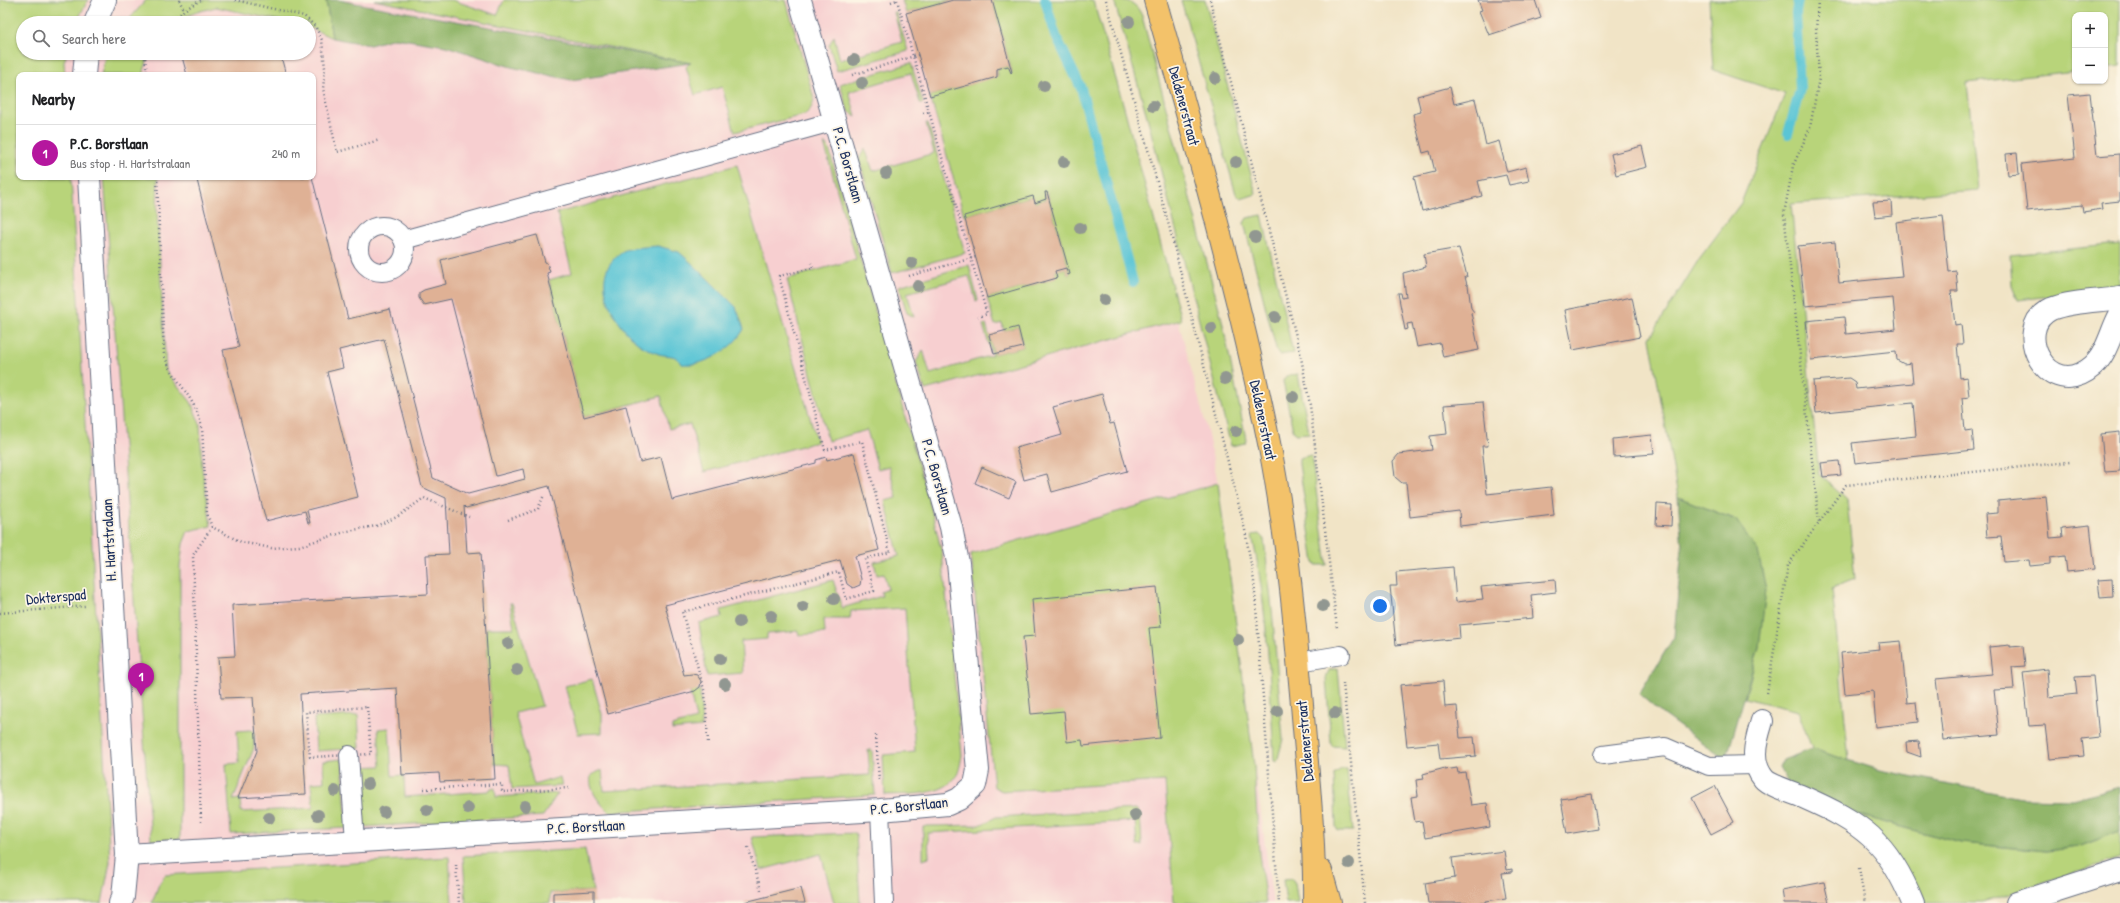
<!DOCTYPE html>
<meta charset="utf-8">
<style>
:root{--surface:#fff;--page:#f6f6f6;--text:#202124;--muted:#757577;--line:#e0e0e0;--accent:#b5179e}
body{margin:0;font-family:"Patrick Hand",sans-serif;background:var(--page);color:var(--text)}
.controls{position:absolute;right:12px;top:12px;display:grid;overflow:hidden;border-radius:8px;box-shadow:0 1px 3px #0004}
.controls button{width:36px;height:36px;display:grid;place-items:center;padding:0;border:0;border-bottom:1px solid var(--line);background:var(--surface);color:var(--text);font:20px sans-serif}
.you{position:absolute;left:1380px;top:606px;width:14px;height:14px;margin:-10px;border:3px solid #fff;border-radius:50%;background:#1a73e8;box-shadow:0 0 0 6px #1a73e833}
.badge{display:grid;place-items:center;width:26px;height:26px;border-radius:50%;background:var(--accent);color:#fff;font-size:13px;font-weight:700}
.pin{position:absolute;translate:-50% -33px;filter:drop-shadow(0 1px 2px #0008)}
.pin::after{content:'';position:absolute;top:21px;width:14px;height:12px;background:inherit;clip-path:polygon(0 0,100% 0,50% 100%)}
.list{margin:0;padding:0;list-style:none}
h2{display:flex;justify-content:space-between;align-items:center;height:52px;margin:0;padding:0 16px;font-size:17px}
h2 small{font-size:13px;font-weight:400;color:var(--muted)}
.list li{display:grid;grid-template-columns:26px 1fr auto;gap:12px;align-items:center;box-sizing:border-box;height:56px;padding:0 16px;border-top:1px solid var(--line)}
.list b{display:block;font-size:15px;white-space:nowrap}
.list p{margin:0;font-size:13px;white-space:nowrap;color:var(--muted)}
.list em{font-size:13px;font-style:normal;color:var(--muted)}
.icon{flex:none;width:22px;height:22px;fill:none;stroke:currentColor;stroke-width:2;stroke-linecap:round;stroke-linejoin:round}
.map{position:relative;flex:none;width:2120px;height:903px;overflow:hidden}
.search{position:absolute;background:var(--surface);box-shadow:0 1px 3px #0004;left:16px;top:16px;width:300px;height:44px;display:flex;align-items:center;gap:10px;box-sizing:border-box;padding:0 14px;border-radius:22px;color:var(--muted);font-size:15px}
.panel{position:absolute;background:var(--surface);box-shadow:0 1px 3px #0004;left:16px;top:72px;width:300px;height:108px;border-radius:8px}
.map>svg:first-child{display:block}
</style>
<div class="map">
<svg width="2120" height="903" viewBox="0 0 2120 903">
<rect width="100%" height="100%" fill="#fcf5e5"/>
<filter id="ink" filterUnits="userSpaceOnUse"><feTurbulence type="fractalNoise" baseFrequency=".025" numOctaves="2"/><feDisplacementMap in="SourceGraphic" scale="8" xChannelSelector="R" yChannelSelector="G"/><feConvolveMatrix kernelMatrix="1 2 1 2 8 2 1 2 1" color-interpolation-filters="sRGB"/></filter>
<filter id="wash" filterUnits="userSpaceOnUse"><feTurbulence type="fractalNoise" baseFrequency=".012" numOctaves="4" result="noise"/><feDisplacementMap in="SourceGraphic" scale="16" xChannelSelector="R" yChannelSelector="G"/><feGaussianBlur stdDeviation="0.9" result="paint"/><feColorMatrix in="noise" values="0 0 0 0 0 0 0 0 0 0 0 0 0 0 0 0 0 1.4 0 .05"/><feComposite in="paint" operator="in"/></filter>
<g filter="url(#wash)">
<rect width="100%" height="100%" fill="#f1e4c6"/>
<path fill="#f7cfd0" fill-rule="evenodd" d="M0,0h1091l59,212 56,214 12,57 20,159 35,261h-1273zM23,23h286v30h-286zM19,75h294v102h-294z"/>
<g fill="#b8d47a" stroke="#6a826c">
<path d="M0,0h88l-12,23h-53v30h44l-3,9 1,13h-46v102h52l39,685 -8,41h-102z"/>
<path d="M146,0h180l6,38 -23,-11v-4h-18l-75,-16 -19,5 -18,7 -4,4h-49z"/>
<path d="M374,0h78l45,15 7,-15h282l28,98c-1,8 -3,12 -10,17l-69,17 -13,-45 -27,8 -9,-28 4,-4z"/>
<path d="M902,0h51l-47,13z"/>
<path d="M992,0h101l31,107 57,213 -256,70 -9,-28 7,-12 7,24 62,-19 -9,-30 3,-1 8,30 29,-7 -5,-20 -14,4 -2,-8 -7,2 -8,-27 69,-20 -1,-7 11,-3 2,7 2,-1 -23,-82 -2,1 1,6 -11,4 -2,-7 -69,20 -34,-120 68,-20 -1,-7 11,-3 3,6h1z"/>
<path d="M1114,0c14,0 22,2 28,16l80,304 24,119 -1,4 -14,3 -83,-326z"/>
<path d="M1181,0h24l51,194 -15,5 -5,-5z"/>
<path d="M1709,0h411v66l-15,2v-53h-30v56l-108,12 11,107 -187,14 28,270 28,26 8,79 -23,9 17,173 -37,-12 -14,-38 -53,-13 14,-51 -23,-127 -58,-23 -28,-159 49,-79 42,-56 44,-109 -72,-24z"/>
<path d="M894,12h2l12,39 -71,20 -8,-26 5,-9 6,24 62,-18z"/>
<path d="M106,53h44l-6,18 1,4h-44z"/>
<path d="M911,63l12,40h-3l-9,-30 -62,19 7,24 -8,-5 -8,-27z"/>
<path d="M926,123h2l37,130 -73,20 -33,-114 6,-11 8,23 61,-18z"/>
<path d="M824,143l5,6 102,359 11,45 20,202c-1,5 -2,13 -4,18 -11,24 -51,21 -73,22l-2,-40 32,-3 -10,-144 -54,3 -1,8h-26l1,14 -26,2 -1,-4 -31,3v5l-26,2 2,32 -36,3 -8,-53 23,-6 -1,-7 112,-30 9,28 40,-12 -1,-4 7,-3 -4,-15 -7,1 -3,-13 25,-6 -14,-55 12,-3 -8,-32 -11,3 -11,-39 -39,11 -41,-162 69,-20z"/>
<path d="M737,165l80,277 -113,30 -14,-48 -21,5 -8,-33 -77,21 -35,-137 23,-7 -15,-60z"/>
<path d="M104,177h54l-1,34 9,160 25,31 9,22 2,44 9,58 -23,5 -5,13 -3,22v273l-29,1z"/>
<path d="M1262,215l31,138 -14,2 -2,-3 -33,-129 3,-5z"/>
<path d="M2120,244v44l-102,12 -6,-15 -2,-30z"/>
<path d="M969,265l9,35 -2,1 -7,-25 -62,17 7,24 -7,-4 -8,-27z"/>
<path d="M1298,374l11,59 -12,1 -4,-3 -10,-50 3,-5z"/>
<path d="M1311,455l16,110h-12l-1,-2 -15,-99v-6z"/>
<path d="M1218,483l36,282 5,89 7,49h-92l-9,-122 -163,10 -8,-4 -23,-233z"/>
<path d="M1259,534l5,5 8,70 11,130 -6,23 -3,-1c-4,-75 -6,-152 -22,-226z"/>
<path d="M510,603h2l30,103 -27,7 19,72 26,-8 2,9 -50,3 -3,-24 -15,-1 -8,-136h28z"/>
<path d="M1338,668l7,79 -13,-1 -1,-3 -5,-65 3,-8z"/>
<path d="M592,679l10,35v19l-24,1 -13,-48z"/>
<path d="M700,690l2,37 -30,3v-4l24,-7 -6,-27z"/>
<path d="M358,715l2,33 -44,3 -2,-33z"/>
<path d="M389,728l3,48 12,-1 1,22 84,-6 1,-2 5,-1 1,9 62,-4 -15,23 -180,11 -4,-60 22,-1 -3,-37z"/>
<path d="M250,730l4,1v17l-21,52 7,-1 1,13 72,-4 -2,-25 13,-1 -1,-21 19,-2 5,69 -116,6 -5,-70 13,-1 -2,-32z"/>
<path d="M868,750h4l3,45 -266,17c-10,-10 -21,-22 -18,-37l11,-5 2,21 266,-16z"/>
<path d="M1341,769h6l6,62h-15l-2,-4 -2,-53z"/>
<path d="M1804,796l78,26 80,21 84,8 32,-4 42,-16v27l-138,45h-67l-14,-31z"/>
<path d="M1136,809l4,5 2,31h-5l-2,-24 -207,12 1,24 -6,2v-32l4,-1 53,-1 16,-8z"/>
<path d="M856,833l4,70h-26l-13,-49 -60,16 -9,-33z"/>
<path d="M585,849l8,42 -43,2v10h-84l-3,-47z"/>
<path d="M449,857l3,46h-300l7,-19 6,-9z"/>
<path d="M1292,879l3,4 3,20h-12l-3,-23z"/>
</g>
<g fill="#92b66a" stroke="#567264">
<path d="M326,0h12l353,63 -120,17 -60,-13 -65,-21 -51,-8 -25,7 -38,-7z"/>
<path d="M1678,497l58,23 22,31 8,39 -7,57 -33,113 -64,-46 -23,-20 35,-57 8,-89z"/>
<path d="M1812,749l68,21 141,28 51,1 48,-12v44l-42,16 -32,4 -84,-8 -80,-21 -78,-26 -16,-13 -9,-15 4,-8z"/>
</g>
<path fill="#5ac5d5" stroke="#3a7a9a" d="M658,246l21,6 17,15 40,40 8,22c-11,20 -39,38 -63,35 -5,-11 -12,-7 -22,-10 -8,-3 -18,-8 -24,-13 -20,-18 -43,-58 -22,-81 3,-4 8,-8 12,-10 10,-3 23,-3 33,-4z"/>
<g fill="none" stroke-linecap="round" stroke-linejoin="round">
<g stroke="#5ac5d5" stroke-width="10">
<path d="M1045,0l11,36 25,52 52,194"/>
<path d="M1788,134l12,-45 -4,-76 2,-13"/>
</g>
</g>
<g id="blocks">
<g fill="#dfb195">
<path d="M953,0h39l20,72 -1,1 -3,-7 -11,3v8l-67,19 -24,-83z"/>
<path d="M1478,0h57l6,18 -52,17 -10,-24 3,-1z"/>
<path d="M181,53h99l6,22h-99z"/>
<path d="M1450,87l4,17 21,-5 11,46 13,-4 8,31 19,-5 3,14 -20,4 -3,-10 -28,6 4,15 -60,15 -8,-34 21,-5 -5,-21 -7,2 -10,-39 8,-2 -4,-16z"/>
<path d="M2090,93l7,63 23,-2v47l-19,2 1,6 -19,3 -1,-7 -55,6 -5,-47 53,-6 -7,-63z"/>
<path d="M1642,146l5,21 -31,8 -5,-21z"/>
<path d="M2017,153l2,21 -11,1 -2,-21z"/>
<path d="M207,177h105l36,142 42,-10 43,169 35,16 57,-15 -2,-10 -27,7 -45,-177 -27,6 -5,-7v-5l5,-3 22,-6 -5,-24 96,-25 8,27 2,1 3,9 -3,1 37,144 42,-11 14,56 21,-5 11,43 144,-37v-3l10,-3 1,3 27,-7 25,97 -24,6 6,23 -1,6 -7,3 -6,-4 -7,-24 -175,45 19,70 8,-1 5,1 4,6 -1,6 -5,4 -87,23 -59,-228 -83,22 -2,-2 3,47 14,-1 14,227 -55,3 -1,-9 -37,2 -5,-87 -97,6 6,100 -68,4 19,-47 -4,-54 -32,1 -3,-41 17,-1 -3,-51 196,-11 -2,-39 23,-1 -3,-56 -24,-11 -38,-148 -45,11 4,18 -16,4 31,125 -51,13 3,13h-2l-3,-12 -39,10 -43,-171 16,-3 -42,-167z"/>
<path d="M1045,192h2l23,82 -2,1 -2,-7 -11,3 2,7 -70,20 -23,-82 69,-20 2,7 11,-4z"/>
<path d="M1891,201l1,14 -17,2 -2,-15z"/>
<path d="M1943,216l6,56 7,-1 2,20h-7l4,34 6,-1 2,20h-6l3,34 7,-1 2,20 -7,1 3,33 7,-1 2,20 -119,13 -3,-20 64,-7 -3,-33 -97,10 -3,-32 36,-3 6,4 1,7 57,-6 -2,-20 -7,1 -7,-4 -1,-9 -85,9 -5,-39 38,-4 2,17 50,-5 -3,-31 -88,8 -7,-60 37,-4 4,41 63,-6 -6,-55z"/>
<path d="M1459,248l6,20 2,9h-2l2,8h1l3,23 3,4 -3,1 8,37 -36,7 -3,-14 -23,4 -5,-24 -5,1 1,5 -3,1 -7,-37h3l1,5 4,-1 -3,-24 23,-6 -2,-13z"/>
<path d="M1632,297l8,40 -67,13 -8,-40z"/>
<path d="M1018,327l5,20 -29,7 -5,-19z"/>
<path d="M1102,394l8,30 4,-1 13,48 -75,21 -5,-18 -23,6 -8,-32 46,-13 -9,-28z"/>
<path d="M1483,402l5,44h-6l5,48 64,-7 3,28 -94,11 -1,-15 -49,6 -4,-34h-4l-7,-6 -2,-16 6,-7 33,-4 -2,-14 17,-2 -3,-29z"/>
<path d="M2120,432v39l-15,1 -4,-38z"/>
<path d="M1652,435l2,19 -40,3 -1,-18z"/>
<path d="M1839,461l2,14 -18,2 -2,-14z"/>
<path d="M982,467l34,15 -7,16 -34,-15z"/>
<path d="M2046,496l4,42 13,-1 -1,-9 28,-3 5,44 -28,3 -2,-16 -15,2v6l-20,2 -1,-6 -25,2 -3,-26 -14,1 -2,-23 13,-1v-12z"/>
<path d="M1657,504l15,1 -1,21 -15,-1z"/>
<path d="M1453,567l3,35 27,-3 -2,-12 74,-7 1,12 -25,3 2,23 -74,7 1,13 -64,7 -6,-59h7l-1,-14z"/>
<path d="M2112,579l1,18 -13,1 -2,-18z"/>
<path d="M1157,587l4,40 -12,1 11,110 -77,8 -1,-6 -15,2 -3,-31 -33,3 -8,-77 12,-1 -3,-37z"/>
<path d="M1901,641l6,62 9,-1 2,20 -42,5 -3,-36 -28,3 -4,-41 38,-4 -1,-6z"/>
<path d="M2010,645v2l13,-1 2,20 -13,1 2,22 -20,1 5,45 -56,5 -7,-61 56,-5 -3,-27z"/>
<path d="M2047,669l2,28 28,-3 -2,-17 18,-1 6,61 -17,2 2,17 -35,3 -4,-34 -16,1 -6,-54z"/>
<path d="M1443,681l2,26 12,-1 3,32 14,-1 2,19 -36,3 -2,-16 -31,3 -7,-61z"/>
<path d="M1919,741l2,16 -14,-5 -1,-10z"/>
<path d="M1445,768v2l12,-2 1,5 7,-1 6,33 16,-2 3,24 -65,11 -3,-17 -7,1 -3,-18 -1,-7 7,-1 -2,-16 8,-1 -1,-5z"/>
<path d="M1715,786l19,36 -23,12 -19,-36z"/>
<path d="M1592,794l6,35 -31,5 -6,-35z"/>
<path d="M1504,851l3,19 5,-1v3l-10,1 4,25 -20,3v2h-58l-3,-20 30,-5 -3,-20z"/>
<path d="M1824,882l5,21h-45l-2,-13z"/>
<path d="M801,888l4,15h-60v-1z"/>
<path d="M594,891v12h-41v-10z"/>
</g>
</g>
</g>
<g filter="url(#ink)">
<use href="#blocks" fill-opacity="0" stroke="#666e82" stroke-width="1"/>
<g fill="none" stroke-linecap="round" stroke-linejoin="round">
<g stroke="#666e82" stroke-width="20">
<g id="service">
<circle cx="382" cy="249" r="23"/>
<path d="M403,240l432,-119"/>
<path d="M1299,662l42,-7"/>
<path d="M349,755l6,86"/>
<path d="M1603,755l62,-8 44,19 47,-1"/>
<path d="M880,810l4,93"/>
</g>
</g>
<g stroke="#666e82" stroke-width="24">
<g id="minor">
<path d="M95,23l10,-23"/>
<path d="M84,75l2,-22"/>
<path d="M89,177l38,678 -4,42 -3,6"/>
<path d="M2120,298c-20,3 -50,3 -69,11 -41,19 -3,96 42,57 14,-12 18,-35 27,-51"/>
<path d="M1762,721c-6,20 -13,40 2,58 5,6 30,14 39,18 59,26 85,44 110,106"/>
<path d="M127,855l753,-45 68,-6 11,-5 16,-14 3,-15 -20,-207 -7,-36 -151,-527"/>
<path d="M2017,903l103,-33"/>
</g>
</g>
<g stroke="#666e82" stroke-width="24">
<g id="primary">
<path d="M1155,0c42,148 85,297 115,448 18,92 26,186 34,280 5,58 11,116 10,175"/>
<path d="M1321,871l9,32"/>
</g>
</g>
<g stroke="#666e82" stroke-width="2.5" stroke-dasharray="1 3" stroke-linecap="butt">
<path d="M179,0l5,10"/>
<path d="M235,0l69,16 11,10 7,14 3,28 -2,21 14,63 43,-12"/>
<path d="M897,0l90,314 -9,3"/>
<path d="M1106,0l60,214 79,316 9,51 25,322"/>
<path d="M1210,0l90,352 10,53 27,223"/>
<path d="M1818,0l-2,31 3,47 -9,50 -17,38 -9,48 35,308"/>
<path d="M891,2l6,-2"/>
<path d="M172,23l12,-13 17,-10"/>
<path d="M147,75l-2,-17 2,-5"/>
<path d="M852,75l66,-20"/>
<path d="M923,113l6,-1"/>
<path d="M157,177l7,178c11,28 32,43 38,73l5,86 5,13 29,15 30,6 28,-2 49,-15 28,-5 21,-9 27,-19 45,19"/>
<path d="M909,276l67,-19"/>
<path d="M508,520l30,-11 6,-14"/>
<path d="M0,613l85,-7"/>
<path d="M1343,683l22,220"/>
<path d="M1767,693l21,-128 58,-80 224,-23"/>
<path d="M367,707l4,47 -61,3 -4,-45z"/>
<path d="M876,735l3,46"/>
<path d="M708,742l-3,-49 -23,-81 157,-40 7,27 28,-8 -9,-32 25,-7 -28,-111 -37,9 -46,-174 34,-8 -2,-5"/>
<path d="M424,789l78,-5v8l68,-4"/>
<path d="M201,822l-8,-267 19,-28"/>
<path d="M748,847l13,43"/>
<path d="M456,865l3,38"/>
<path d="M1859,868l6,35"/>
</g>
<use href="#service" stroke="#fff" stroke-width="18"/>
<use href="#minor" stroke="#fff" stroke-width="22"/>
<use href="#primary" stroke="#f3c26a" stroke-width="22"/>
</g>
<g fill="#919791">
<circle cx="1129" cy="22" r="6"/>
<circle cx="854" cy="60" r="6"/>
<circle cx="1215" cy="78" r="6"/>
<circle cx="862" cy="83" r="6"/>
<circle cx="1044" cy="86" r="6"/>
<circle cx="1153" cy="106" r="6"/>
<circle cx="1064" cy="162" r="6"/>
<circle cx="1236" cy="162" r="6"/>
<circle cx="886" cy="173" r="6"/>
<circle cx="1080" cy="228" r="6"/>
<circle cx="1255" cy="237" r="6"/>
<circle cx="912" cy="263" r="6"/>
<circle cx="918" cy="286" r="6"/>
<circle cx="1104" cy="300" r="6"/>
<circle cx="1275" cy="317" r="6"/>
<circle cx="1211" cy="328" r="6"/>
<circle cx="1225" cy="379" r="6"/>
<circle cx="1293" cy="397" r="6"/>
<circle cx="1236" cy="431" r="6"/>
<circle cx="834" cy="599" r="6"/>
<circle cx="1323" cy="606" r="6"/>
<circle cx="803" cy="607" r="6"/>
<circle cx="771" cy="616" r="6"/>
<circle cx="739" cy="622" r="6"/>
<circle cx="1238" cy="640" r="6"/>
<circle cx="508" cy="643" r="6"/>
<circle cx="720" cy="659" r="6"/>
<circle cx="517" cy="670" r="6"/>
<circle cx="725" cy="684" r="6"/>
<circle cx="1277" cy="711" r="6"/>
<circle cx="1335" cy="713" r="6"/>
<circle cx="368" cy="784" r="6"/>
<circle cx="335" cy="791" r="6"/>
<circle cx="525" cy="806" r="6"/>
<circle cx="468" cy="808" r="6"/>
<circle cx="427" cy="810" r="6"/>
<circle cx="384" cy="812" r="6"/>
<circle cx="318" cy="815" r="6"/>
<circle cx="1135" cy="815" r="6"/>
<circle cx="269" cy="818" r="6"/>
<circle cx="1349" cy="863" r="6"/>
</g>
</g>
<g text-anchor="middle" stroke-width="3.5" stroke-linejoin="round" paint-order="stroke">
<g font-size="15" fill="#1b2f5e" stroke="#fcf5e5">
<text transform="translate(1184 106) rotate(75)" y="5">Deldenerstraat</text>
<text transform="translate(848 165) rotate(74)" y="5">P.C. Borstlaan</text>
<text transform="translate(1263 420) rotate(78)" y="5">Deldenerstraat</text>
<text transform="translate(937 477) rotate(74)" y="5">P.C. Borstlaan</text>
<text transform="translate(109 540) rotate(-93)" y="5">H. Hartstralaan</text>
<text transform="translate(56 597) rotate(-5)" y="5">Dokterspad</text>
<text transform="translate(1305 741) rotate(-95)" y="5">Deldenerstraat</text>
<text transform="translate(909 806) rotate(-6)" y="5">P.C. Borstlaan</text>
<text transform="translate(586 827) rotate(-3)" y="5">P.C. Borstlaan</text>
</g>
</g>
</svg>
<div class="controls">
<button>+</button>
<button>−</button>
</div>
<div class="you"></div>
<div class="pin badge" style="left:141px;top:696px">1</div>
<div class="search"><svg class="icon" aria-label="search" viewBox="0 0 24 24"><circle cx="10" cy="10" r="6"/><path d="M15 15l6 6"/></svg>Search here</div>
<section class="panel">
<h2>Nearby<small></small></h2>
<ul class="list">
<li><span class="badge">1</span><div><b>P.C. Borstlaan</b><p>Bus stop · H. Hartstralaan</p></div><em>240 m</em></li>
</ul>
</section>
</div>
